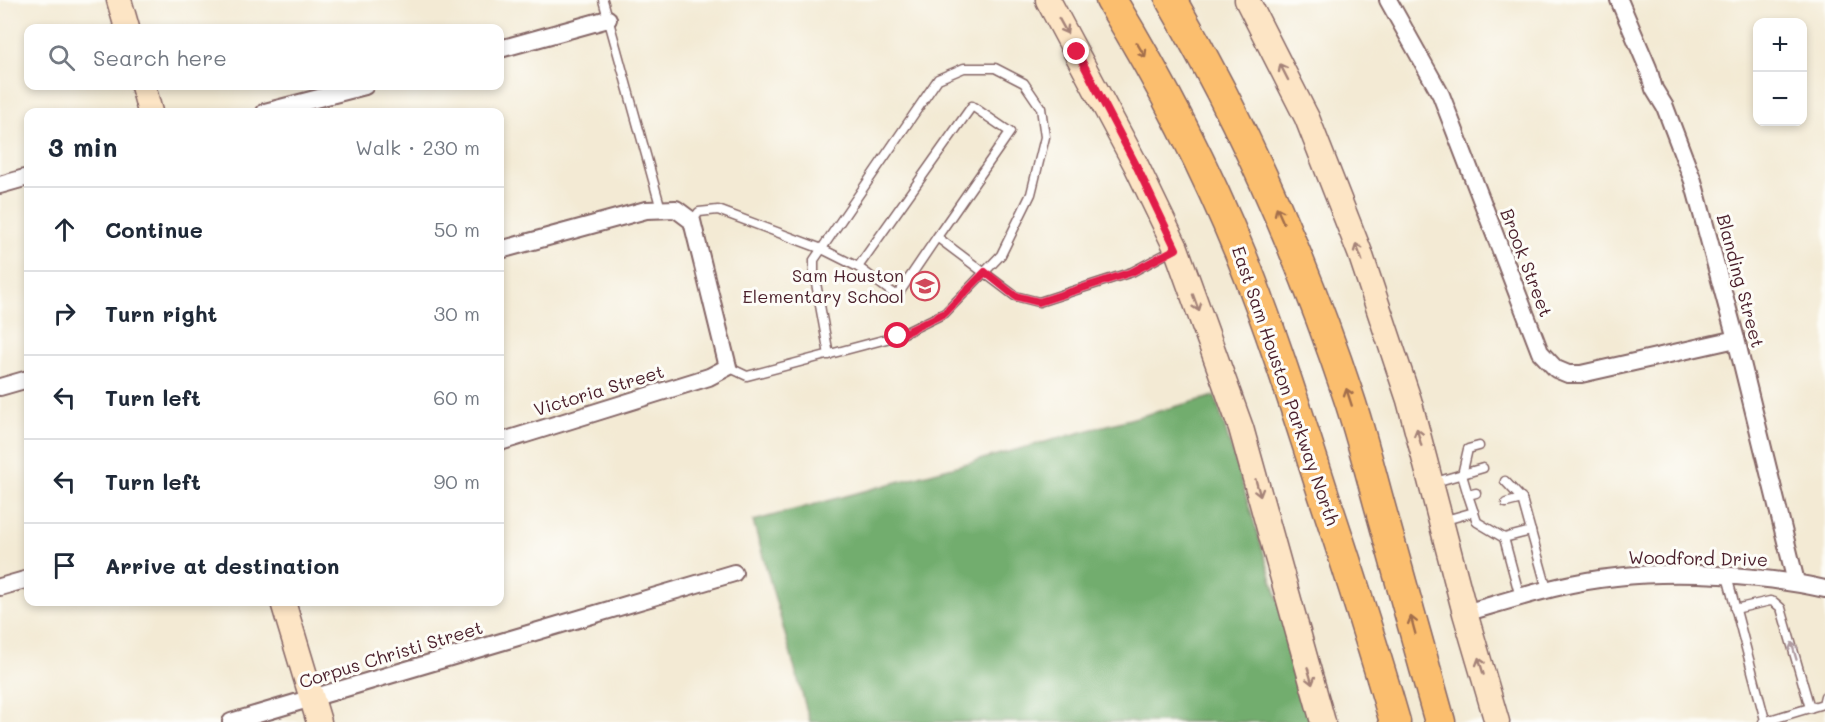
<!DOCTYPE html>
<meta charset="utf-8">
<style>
:root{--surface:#fff;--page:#f2f2f3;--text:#1f2937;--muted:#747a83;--line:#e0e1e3}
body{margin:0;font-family:Mali,sans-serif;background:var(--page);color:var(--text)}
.controls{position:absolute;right:18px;top:18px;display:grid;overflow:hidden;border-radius:12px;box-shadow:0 3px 9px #0003}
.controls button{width:54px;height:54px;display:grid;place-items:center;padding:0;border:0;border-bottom:2px solid var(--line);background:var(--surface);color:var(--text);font:30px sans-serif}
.stop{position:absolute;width:18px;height:18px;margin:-14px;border:4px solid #e11d48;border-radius:50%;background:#fff}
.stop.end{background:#e11d48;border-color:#fff;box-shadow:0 2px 6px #0008}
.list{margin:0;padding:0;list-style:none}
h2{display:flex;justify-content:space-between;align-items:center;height:78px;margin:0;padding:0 24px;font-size:26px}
h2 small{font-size:20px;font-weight:400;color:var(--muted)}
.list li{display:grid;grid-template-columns:39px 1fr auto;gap:18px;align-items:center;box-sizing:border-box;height:84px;padding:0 24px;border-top:2px solid var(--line)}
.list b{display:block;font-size:22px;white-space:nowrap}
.list em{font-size:20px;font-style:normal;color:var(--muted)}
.icon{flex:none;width:33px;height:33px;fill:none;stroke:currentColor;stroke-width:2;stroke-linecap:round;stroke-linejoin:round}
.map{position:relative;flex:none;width:1825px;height:722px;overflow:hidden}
.search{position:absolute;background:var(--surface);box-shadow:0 3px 9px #0003;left:24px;top:24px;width:480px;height:66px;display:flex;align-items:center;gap:15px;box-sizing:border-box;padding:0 21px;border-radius:12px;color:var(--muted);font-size:22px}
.panel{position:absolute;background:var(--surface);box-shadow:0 3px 9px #0003;left:24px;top:108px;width:480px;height:498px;border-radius:12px}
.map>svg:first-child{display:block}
</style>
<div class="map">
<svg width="1825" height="722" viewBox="0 0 1825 722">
<rect width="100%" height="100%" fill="#fdfcf7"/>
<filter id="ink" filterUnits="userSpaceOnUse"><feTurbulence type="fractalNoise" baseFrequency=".0167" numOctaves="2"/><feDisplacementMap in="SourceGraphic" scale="12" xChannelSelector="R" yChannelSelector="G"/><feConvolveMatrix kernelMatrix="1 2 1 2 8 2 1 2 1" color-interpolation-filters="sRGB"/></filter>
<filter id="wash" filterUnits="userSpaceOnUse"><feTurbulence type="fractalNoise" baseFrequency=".008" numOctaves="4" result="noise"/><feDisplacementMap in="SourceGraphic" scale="24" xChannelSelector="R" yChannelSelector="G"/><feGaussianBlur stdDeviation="1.35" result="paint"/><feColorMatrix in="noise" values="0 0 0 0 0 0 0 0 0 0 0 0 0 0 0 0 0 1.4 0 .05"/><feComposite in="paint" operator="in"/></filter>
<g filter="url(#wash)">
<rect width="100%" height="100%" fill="#f3ead4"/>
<path fill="#72ad6e" stroke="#5e664c" stroke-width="1.5" d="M1215,396l101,326h-506l-57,-201z"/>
</g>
<g filter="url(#ink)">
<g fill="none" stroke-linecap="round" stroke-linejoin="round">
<g stroke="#856666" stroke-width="11">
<g id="lane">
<path d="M603,0l58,209"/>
<path d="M692,221l7,-9 19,-2 104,39 36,18"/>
<path d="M937,237l-40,59 -39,-29 114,-161 38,26 -73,105 78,59 24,6 93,-30 43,-23"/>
<path d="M728,367l19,9 151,-40 47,-23 56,-58 30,-61 14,-57 -4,-29 -17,-25 -29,-15h-31l-26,11 -124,181v12l15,83"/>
<path d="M1505,481l17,18 25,90"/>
<path d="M1432,483l51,-15"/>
<path d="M1476,493l-8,2 -6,-20 6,-26 11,-3"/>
<path d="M1468,495l9,27 27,16 16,59"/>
<path d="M1506,503l16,-4"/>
<path d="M1442,521l32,-9"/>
<path d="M1504,538l27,-7"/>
<path d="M1727,576l38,144"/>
<path d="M1735,609l35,-8 4,1 7,6 29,100"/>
<path d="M1763,722l60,-18 2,-8"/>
</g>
</g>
<g stroke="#856666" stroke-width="20">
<g id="street">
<path d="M1388,0l53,95 99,257 16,17 12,5h13l155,-35"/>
<path d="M1619,0l29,68 6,21 11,18 28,74 43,158 60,243"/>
<path d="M500,49l108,-30"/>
<path d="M265,112l100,-26"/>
<path d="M0,185l28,-8"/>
<path d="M500,250l146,-40 30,-1 16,12 36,146 -19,10 -209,65"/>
<path d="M0,387l28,-8"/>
<path d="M0,587l28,-8"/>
<path d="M1465,613c49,-14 99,-31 151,-36 62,-7 148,-2 209,12"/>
<path d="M231,722l503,-149"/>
</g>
</g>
<g stroke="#856666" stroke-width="27">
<g id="secondary">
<path d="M119,0l8,28"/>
<path d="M1048,0l88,165 40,83 65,180 82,294"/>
<path d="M1247,0l60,118 53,135 49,147 56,213 32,109"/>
<path d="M143,86l7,26"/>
<path d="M283,602l36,120"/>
</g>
</g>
<g stroke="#856666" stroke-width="33">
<g id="highway">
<path d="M1111,0c50,82 94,167 130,255 32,79 57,160 83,241 25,75 49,150 71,226"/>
<path d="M1171,0c73,126 132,259 178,398 12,36 21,73 31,109 20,72 40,143 60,215"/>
</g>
</g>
<use href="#lane" stroke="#fff" stroke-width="8"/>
<use href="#street" stroke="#fff" stroke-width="16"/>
<use href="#secondary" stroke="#fde5c5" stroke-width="24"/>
<use href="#highway" stroke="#fbbe6e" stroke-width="30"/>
</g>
<defs><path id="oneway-shaft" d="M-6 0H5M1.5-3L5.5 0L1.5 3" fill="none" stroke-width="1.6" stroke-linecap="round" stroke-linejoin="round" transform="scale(1.5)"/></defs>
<g stroke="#a48278">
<use href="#oneway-shaft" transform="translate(1063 26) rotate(61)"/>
<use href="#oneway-shaft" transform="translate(1284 72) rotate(-117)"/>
<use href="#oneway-shaft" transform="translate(1359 252) rotate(-110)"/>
<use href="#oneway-shaft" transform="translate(1196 303) rotate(70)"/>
<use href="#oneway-shaft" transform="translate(1419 437) rotate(-105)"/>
<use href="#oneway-shaft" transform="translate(1258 488) rotate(74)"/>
<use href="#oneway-shaft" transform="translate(1481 666) rotate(-107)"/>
<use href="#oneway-shaft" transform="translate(1310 676) rotate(74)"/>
</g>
<g stroke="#a26e4c">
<use href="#oneway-shaft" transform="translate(1141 50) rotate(60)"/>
<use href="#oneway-shaft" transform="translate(1280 215) rotate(-114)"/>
<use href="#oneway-shaft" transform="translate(1349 397) rotate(-108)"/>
<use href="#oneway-shaft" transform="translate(1413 625) rotate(-105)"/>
</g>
<use stroke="#ae9aa0" href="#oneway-shaft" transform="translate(1794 651) rotate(-106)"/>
</g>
<g fill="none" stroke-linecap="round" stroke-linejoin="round" filter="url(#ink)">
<path stroke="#e11d48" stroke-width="8" d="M898,336l47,-23 40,-41 30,24 24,6 93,-30 44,-23 -40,-84 -59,-113"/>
</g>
<defs>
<g id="school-ring" transform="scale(1.5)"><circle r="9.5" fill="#fdfcf7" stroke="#d1495b" stroke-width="1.5"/><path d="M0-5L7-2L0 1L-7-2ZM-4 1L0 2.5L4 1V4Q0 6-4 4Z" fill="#d1495b"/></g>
</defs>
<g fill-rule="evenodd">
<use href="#school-ring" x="925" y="286"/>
</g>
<g text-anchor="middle" stroke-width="6" stroke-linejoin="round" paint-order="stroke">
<g font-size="18" fill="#4a1f2b" stroke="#fdfcf7">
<text transform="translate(1526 263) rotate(69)" y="6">Brook Street</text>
<text transform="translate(1740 281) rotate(75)" y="6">Blanding Street</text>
<text transform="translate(1285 386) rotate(71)" y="6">East Sam Houston Parkway North</text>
<text transform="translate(599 391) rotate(-17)" y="6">Victoria Street</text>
<text transform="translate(1698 559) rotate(1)" y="6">Woodford Drive</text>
<text transform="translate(391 655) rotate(-17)" y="6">Corpus Christi Street</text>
</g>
<g font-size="18" fill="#4a1f2b" stroke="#fdfcf7" text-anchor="end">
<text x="904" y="282">Sam Houston<tspan x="904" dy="21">Elementary School</tspan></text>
</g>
</g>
</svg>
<div class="controls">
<button>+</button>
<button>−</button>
</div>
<div class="stop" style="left:898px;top:336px"></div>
<div class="stop end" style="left:1077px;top:52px"></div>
<div class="search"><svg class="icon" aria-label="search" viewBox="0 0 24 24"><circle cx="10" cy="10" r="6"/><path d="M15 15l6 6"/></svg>Search here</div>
<section class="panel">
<h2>3 min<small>Walk · 230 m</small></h2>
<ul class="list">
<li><svg class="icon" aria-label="ahead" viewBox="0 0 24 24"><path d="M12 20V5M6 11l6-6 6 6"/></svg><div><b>Continue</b></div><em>50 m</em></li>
<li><svg class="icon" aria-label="right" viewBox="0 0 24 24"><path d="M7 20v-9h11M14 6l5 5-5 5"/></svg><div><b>Turn right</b></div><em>30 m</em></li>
<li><svg class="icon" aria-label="left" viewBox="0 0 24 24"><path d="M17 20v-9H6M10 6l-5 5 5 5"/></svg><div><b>Turn left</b></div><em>60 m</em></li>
<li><svg class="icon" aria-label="left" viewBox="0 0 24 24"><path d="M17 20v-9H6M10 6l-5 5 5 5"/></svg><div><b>Turn left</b></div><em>90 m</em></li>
<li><svg class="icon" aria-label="arrive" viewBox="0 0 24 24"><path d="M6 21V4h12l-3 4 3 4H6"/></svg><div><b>Arrive at destination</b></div></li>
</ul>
</section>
</div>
